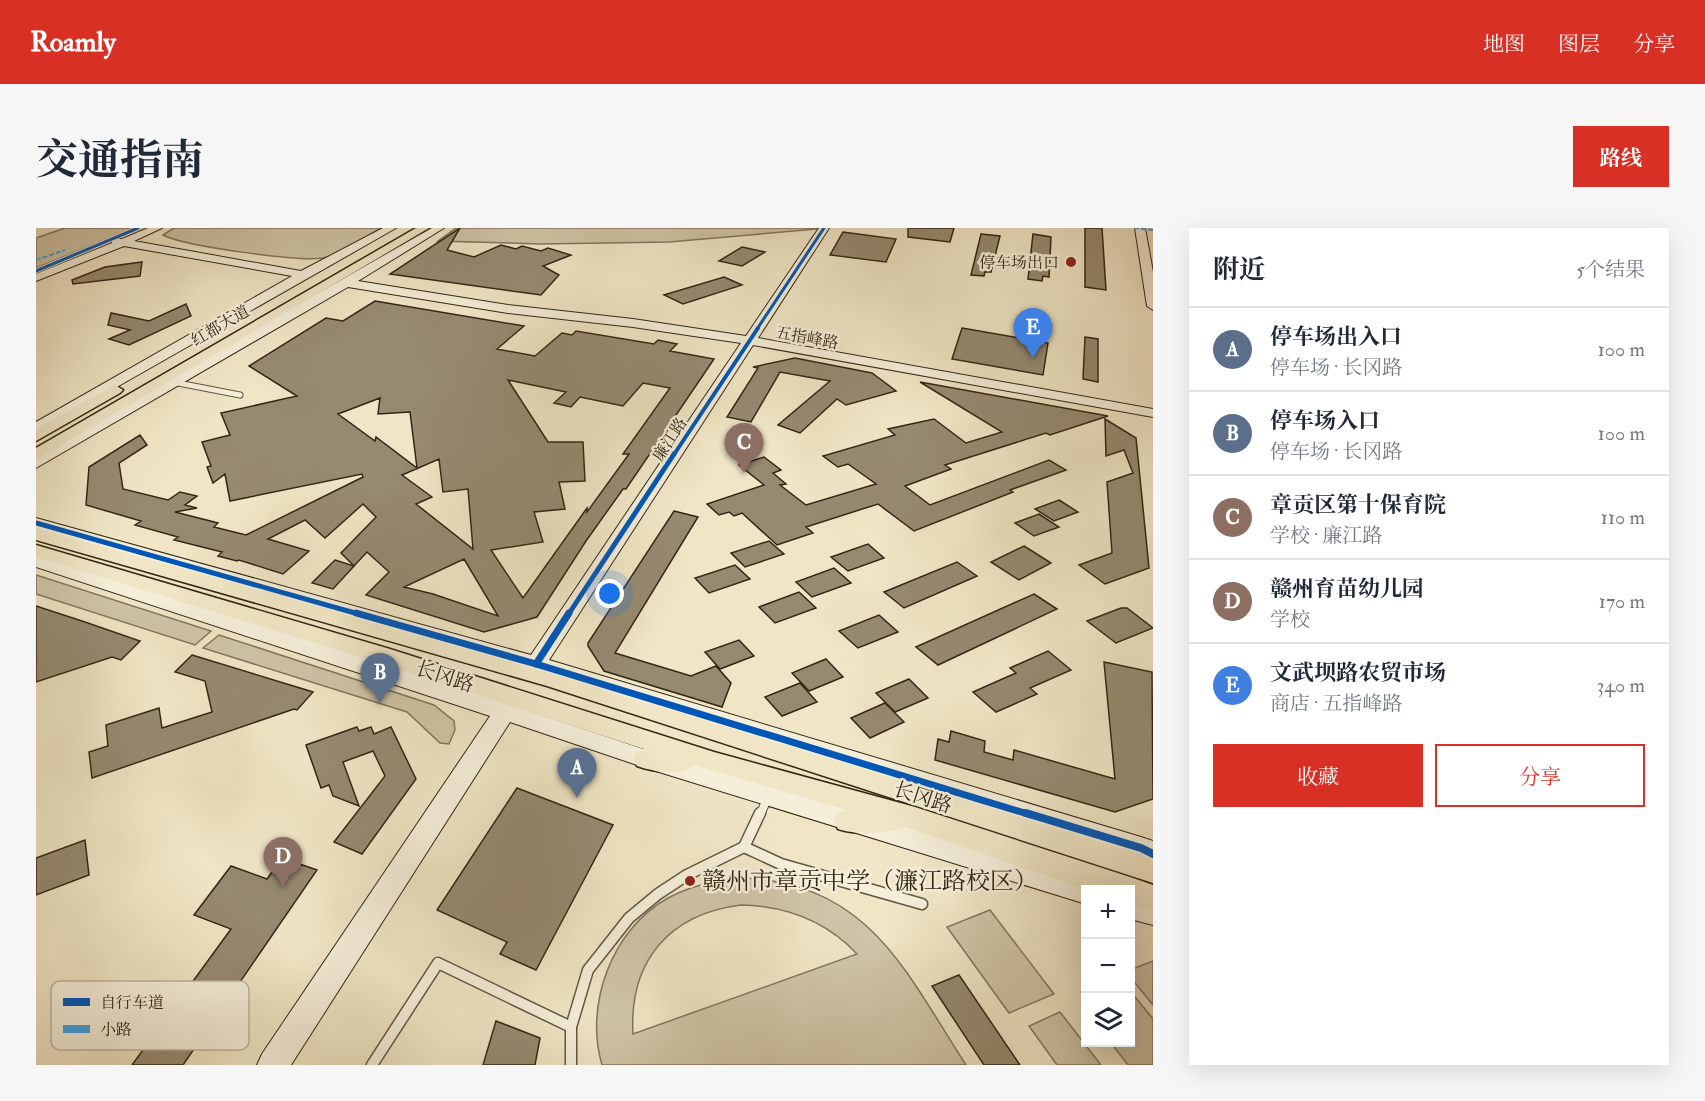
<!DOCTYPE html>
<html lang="zh">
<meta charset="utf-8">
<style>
:root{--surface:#fff;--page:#f6f6f7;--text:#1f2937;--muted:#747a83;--line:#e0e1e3;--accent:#d93025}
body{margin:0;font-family:"IM FELL Double Pica","Noto Serif SC",serif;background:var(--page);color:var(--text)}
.controls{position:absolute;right:18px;bottom:18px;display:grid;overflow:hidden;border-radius:0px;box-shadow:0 6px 24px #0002}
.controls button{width:54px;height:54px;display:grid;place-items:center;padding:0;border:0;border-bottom:2px solid var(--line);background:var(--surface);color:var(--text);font:30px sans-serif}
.you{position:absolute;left:574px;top:366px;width:21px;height:21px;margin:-15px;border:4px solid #fff;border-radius:50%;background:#1a73e8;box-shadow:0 0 0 9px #1a73e833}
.badge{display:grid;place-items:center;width:39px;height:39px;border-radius:50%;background:var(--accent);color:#fff;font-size:20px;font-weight:700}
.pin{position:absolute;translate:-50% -50px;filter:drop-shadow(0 2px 3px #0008)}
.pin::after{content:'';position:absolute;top:32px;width:21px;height:18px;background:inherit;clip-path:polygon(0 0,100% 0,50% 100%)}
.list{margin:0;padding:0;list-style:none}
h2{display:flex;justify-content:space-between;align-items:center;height:78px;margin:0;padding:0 24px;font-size:26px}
h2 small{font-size:20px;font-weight:400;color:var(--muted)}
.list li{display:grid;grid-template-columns:39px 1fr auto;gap:18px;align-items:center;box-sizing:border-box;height:84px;padding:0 24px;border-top:2px solid var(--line)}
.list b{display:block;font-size:22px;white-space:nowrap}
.list p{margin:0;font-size:20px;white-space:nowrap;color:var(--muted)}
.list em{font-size:20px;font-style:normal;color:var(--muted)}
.actions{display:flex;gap:12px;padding:18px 24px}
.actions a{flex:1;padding:14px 0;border:2px solid var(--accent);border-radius:0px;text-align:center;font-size:21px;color:var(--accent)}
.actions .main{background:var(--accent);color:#fff}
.icon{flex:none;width:33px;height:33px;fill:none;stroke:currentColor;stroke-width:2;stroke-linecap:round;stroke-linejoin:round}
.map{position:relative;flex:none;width:1117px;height:837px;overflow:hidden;border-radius:0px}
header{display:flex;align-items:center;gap:36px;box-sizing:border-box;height:84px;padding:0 30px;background:var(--accent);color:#fff}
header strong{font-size:28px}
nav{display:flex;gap:33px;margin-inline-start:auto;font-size:21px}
.intro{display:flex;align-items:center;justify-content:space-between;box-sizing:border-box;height:144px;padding:0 36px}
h1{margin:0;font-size:42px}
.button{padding:15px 27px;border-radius:0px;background:var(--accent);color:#fff;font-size:21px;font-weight:700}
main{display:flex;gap:36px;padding:0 36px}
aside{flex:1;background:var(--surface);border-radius:0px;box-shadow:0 6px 24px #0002}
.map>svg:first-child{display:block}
</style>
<header>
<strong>Roamly</strong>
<nav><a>地图</a><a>图层</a><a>分享</a></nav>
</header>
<div class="intro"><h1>交通指南</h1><a class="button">路线</a></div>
<main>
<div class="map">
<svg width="1117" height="837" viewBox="0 0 1117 837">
<rect width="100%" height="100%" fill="#f0e6c6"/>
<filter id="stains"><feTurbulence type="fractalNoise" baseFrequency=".00333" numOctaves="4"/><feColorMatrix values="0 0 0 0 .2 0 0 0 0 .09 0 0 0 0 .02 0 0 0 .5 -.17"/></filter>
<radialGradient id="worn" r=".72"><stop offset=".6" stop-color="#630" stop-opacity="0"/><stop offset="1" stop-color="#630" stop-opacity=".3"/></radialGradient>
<g fill="#d0c5a8" stroke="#82765e" stroke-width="1.5" fill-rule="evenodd">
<path d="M29,0h69l-98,40v-30z"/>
<path d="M138,0h207c-18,10 -38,26 -58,30 -23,4 -140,-12 -160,-23z"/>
<path d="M420,0h372l-159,14 -129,2 -102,-3z"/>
<path d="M0,347l175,56 -16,14 -159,-51z"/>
<path d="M183,407l215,70 20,16 1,9 -6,14 -9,-1 -33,-31 -204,-64z"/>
<path d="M707,650c127,6 162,93 223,187h-364c-18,-60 10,-136 66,-167 24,-13 48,-18 75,-20zM705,677c45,1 85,16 116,49l-224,80c-4,-73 36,-120 108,-129z"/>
<path d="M954,682l64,84 -45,19 -62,-86z"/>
<path d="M1117,733v44l-22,-27 -1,-8z"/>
<path d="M1095,764l22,27v46h-25l-17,-22 19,-1z"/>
<path d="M1024,784l41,53h-44l-28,-39z"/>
</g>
<g fill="#968a71" stroke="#342615" stroke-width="1.5" fill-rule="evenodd">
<path d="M424,0l-13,22 27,7 27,-12 15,4 6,-3 19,5 7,-3 23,7 -28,11 16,9 -18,20 -151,-21z"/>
<path d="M872,0h46l-4,14 -42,-5z"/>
<path d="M1049,0h17l4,62 -21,-3z"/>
<path d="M807,4l53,7 -10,23 -56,-7z"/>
<path d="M945,6l19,2 -9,36h-6l-1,4 -13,-1z"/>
<path d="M997,6l18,3 -2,40 -6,-1 -1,5 -14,-2z"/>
<path d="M706,19l23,5 -23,14 -23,-5z"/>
<path d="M106,34l-2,14 -67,8 -1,-4 33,-13z"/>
<path d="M688,49l18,8 -59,19 -19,-9z"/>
<path d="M339,73l149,25 -27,23 38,7 27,-23 10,2 4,-4 78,13 4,-4 19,4 -7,7 44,8 -88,130h-3l-37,52 -49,76 -53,15 -118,-37 23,-23 -22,-20 -13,14 -13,-13 35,-36 -13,-13 -38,34 -20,-18 -37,19 41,12 -26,23 -44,-14 -2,1 -19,-5 4,-4 -48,-12 4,-3 -43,-12 6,-4 -55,-16 3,-38 51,-32 7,10 -28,18 4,26 45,11 12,-8 17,4 -12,9 12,3 -22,4 43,11 -4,4 32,8 117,-58 -1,-3 -132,27 -5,-27 -12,9 -6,-16 4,-1 -9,-24 28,-7 -9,-22 76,-17 -48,-30 77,-48 17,3zM472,152l58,12 -12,11 17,4 9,-10 43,9 20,-23 27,5 -47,66h6l-42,58v-4l-64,90 -32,-48 52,-8 -9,-30 31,-3 -6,-27 26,-1 -2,-39h-35zM344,170l-2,16 32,-2 7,56 -41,-31 -1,4 -37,-27zM403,231l4,33 25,-3 5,60 -57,-45 16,-7 -30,-22zM428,331l34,57 -65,-22 -29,-7z"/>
<path d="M150,76l5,12 -62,29 -20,-6 21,-9 -22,-5 3,-12 38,8z"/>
<path d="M926,100l86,15 -5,32 -91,-16z"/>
<path d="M1049,109l13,2v43l-15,-3z"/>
<path d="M759,130l77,15 24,18 -50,14 -9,-6 -37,34 -22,-8 52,-44 -50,-9 -29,50 -24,-5 31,-49 -5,-1z"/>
<path d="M884,154l188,34 -58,19 -4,-2 -101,32 6,4 -46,17 25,19 119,-45 17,10 -56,20 3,2 -99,39 -36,-27 -72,23 7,6 -36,12 -35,-32 -8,3 -5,-4 -10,3 -12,-11 57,-19 -25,-20 25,-8 17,13 -8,3 13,11 -6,1 26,20 70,-21 -28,-20 -10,3 -15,-11 72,-21 -7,-6 46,-10 32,24 36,-11z"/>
<path d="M1069,191l31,19 13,130 -44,16 -26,-19 33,-12 -5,-71 26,-9 -9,-23 -18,6z"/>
<path d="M1023,272l19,12 -24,9 -19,-12z"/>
<path d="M638,283l24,6 -83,136 76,23 25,-10 15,17 -9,24 -118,-36 -16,-25v-3z"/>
<path d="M1003,286l20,13 -25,9 -19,-13z"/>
<path d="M733,313l15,13 -39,13 -14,-14z"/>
<path d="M832,316l16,14 -36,13 -17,-14z"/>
<path d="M988,318l27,17 -32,17 -28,-18z"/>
<path d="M299,332l19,6 -21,23 -21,-6z"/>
<path d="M921,334l20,14 -73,32 -20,-16z"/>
<path d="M699,337l15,14 -41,14 -14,-15z"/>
<path d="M798,340l17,15 -39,14 -16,-15z"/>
<path d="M763,364l17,16 -41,15 -16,-16z"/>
<path d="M998,366l23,15 -119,56 -22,-18z"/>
<path d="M0,378l49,16 55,19 -19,19 -9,-3 -76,25z"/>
<path d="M1085,380h6l26,20 -37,15 -29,-22z"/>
<path d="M843,387l19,17 -40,16 -19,-17z"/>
<path d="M703,412l15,16 -34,13 -15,-17z"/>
<path d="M1012,423l23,19 -41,18 7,6 -41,18 -23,-20 43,-19 -6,-5z"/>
<path d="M156,427l121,37 -16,18 -3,-1 -202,69 -3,-26 19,-6 -2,-21 53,-17 3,20 50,-16 -7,-31 -30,-9z"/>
<path d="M790,431l17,18 -34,14 -17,-18z"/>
<path d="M1068,434l48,10 1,127 -38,13 -180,-52 3,-21 11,3 2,-11 34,10 -1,11 29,8 1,-10 101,29z"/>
<path d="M873,451l19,19 -33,14 -19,-19z"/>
<path d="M764,455l17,19 -35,14 -17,-19z"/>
<path d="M849,475l19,19 -34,16 -19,-20z"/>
<path d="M321,499l2,4 12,-4 3,7 17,-7 25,52 -54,75 -28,-12 51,-66 -12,-25 -30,11 16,44 -26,-10 -4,-11 -8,3 -15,-43z"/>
<path d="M481,560l96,37 -77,145 -36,-16 7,-12 -70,-32z"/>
<path d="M49,612l4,35 -53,20v-37z"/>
<path d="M246,630l35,12 -134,195h-51l99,-136 -37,-14 37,-49 36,13z"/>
<path d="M923,747l61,90h-36l-52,-79z"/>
<path d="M460,793l44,17 -5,27h-52z"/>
</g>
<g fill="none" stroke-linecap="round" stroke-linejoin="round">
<g stroke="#635641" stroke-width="7">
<path id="lane-far2" d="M137,154l67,13"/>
</g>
<g stroke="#635641" stroke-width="10">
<path id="lane-far1" d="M724,587l8,-18"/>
</g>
<g stroke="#635641" stroke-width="13">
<g id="lane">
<path d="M708,619l37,17 141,40"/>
<path d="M535,799l17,-57 41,-52 29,-24 29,-19 57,-28 16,-34"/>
<path d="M336,837l66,-102 133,64v38"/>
</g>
</g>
<g stroke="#342615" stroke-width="2">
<g id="secondary">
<path d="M112,0h14l-28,13 167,30 82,-43h13l-360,205v-11l256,-146 -168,-30 -88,35v-7l76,-31v-4h10z"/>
<path d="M396,0h12l-86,53 150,24 125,14 113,17 73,-108h10l-71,110 395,71v8l-400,-72 -204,315 592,177 12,4v25l-19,-9 -603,-187 -495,-141v-11l495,137 210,-312 -108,-16 -125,-14 -160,-26 -312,181v-12l44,-27z"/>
<path d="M1099,0h10l8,44v38l-6,-4z"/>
<path d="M0,327l394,123 216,72 440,130 10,3 3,7h-13v14l-440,-136 -136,-46 -219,343h-34l5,-11 228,-338 -454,-149z"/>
<path d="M1094,665l23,6v26l-23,-6z"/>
</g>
</g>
<g stroke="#342615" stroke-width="3">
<g id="primary">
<path d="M380,0h13l-393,232v-12z"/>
<path d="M79,157l8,5 -3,3 -84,48v-12z"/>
<path d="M0,300l516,143 601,186v26l-606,-197 -511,-146z"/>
<path d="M0,317l354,104 324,103 201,55 215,70 23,8v26l-23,-8v-13h-42l-183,-63c-17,7 -49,8 -67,2l-4,-8 4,-8 9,-3 -153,-45c-11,12 -43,6 -57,1l-4,-7 4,-7 7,-3 -270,-88 -338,-104z"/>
</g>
</g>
<use href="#lane-far2" stroke="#f5efda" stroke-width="5"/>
<use href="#lane-far1" stroke="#f5efda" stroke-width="8"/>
<use href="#lane" stroke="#f5efda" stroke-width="10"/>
<use href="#secondary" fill="#f5efda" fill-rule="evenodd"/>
<use href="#primary" fill="#f0e6c6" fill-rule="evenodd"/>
<g stroke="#3ea2ea" stroke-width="2" stroke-dasharray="5 2" stroke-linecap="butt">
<path d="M1098,0l19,2"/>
<path d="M0,32l29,-10"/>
</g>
<g stroke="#f5efda" stroke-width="5">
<g id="cycleway-far4">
<path d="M0,43l102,-43"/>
<path d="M721,101l67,-101"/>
</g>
</g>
<g stroke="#f5efda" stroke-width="6">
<path id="cycleway-far3" d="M637,228l85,-128"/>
</g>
<g stroke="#f5efda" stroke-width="8">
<g id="cycleway-far2">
<path d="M0,295l326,92"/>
<path d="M532,387l106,-161"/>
</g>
</g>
<g stroke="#f5efda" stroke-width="10">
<g id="cycleway-far1">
<path d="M320,385l180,51 495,151"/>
<path d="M500,436l33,-51"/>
</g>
</g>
<g stroke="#f5efda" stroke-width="12">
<path id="cycleway" d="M990,585l115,35 12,6"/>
</g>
<use href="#cycleway-far4" stroke="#0057b8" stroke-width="3"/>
<use href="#cycleway-far3" stroke="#0057b8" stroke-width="4"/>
<use href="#cycleway-far2" stroke="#0057b8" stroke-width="5"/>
<use href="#cycleway-far1" stroke="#0057b8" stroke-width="7"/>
<use href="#cycleway" stroke="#0057b8" stroke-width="8"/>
</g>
<g fill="#8f2418" stroke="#f5efda" stroke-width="2">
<circle cx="1035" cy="34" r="6"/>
<circle cx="654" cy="653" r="6"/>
</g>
<g text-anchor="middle" stroke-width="5" stroke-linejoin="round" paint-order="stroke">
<g font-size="16" fill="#342615" stroke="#f5efda" text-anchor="end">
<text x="1023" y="40">停车场出口</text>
</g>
<g font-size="16" fill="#342615" stroke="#f5efda">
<text transform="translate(184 97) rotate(-30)" y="6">红都大道</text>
<text transform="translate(771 109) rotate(10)" y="6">五指峰路</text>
<text transform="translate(633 211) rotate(-57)" y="6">廉江路</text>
</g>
<g font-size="20" fill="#342615" stroke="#f5efda">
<text transform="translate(409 448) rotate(18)" y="7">长冈路</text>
<text transform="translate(887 569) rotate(18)" y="7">长冈路</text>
</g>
<g font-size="24" fill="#342615" stroke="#f5efda" text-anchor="start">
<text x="666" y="661">赣州市章贡中学（濂江路校区）</text>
</g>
</g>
<rect x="15" y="753" width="198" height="69" rx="9" fill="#f5efda" stroke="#bbb39f" stroke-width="1.5"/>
<rect x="27" y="770" width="27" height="8" fill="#0057b8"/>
<rect x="27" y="797" width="27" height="8" fill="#3ea2ea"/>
<g font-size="16" fill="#342615">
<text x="64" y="780">自行车道</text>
<text x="64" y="807">小路</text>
</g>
<rect width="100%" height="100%" filter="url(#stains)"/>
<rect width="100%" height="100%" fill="url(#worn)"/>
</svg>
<div class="controls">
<button>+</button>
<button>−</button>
<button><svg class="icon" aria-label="layers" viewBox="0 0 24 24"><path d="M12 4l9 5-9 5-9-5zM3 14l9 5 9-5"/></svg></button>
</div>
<div class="you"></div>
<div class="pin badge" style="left:541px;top:570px;background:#5c6f8a">A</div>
<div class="pin badge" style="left:344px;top:475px;background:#5c6f8a">B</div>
<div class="pin badge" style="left:708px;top:245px;background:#8d6e63">C</div>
<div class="pin badge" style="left:247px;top:659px;background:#8d6e63">D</div>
<div class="pin badge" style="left:997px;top:130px;background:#3f7fe0">E</div>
</div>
<aside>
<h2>附近<small>5个结果</small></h2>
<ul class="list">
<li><span class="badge" style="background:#5c6f8a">A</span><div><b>停车场出入口</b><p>停车场 · 长冈路</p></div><em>100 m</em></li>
<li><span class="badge" style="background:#5c6f8a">B</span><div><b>停车场入口</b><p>停车场 · 长冈路</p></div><em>100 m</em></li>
<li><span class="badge" style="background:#8d6e63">C</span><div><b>章贡区第十保育院</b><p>学校 · 廉江路</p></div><em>110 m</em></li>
<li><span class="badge" style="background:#8d6e63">D</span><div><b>赣州育苗幼儿园</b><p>学校</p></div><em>170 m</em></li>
<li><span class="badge" style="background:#3f7fe0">E</span><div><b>文武坝路农贸市场</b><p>商店 · 五指峰路</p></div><em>340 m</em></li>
</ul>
<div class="actions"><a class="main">收藏</a><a>分享</a></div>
</aside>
</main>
